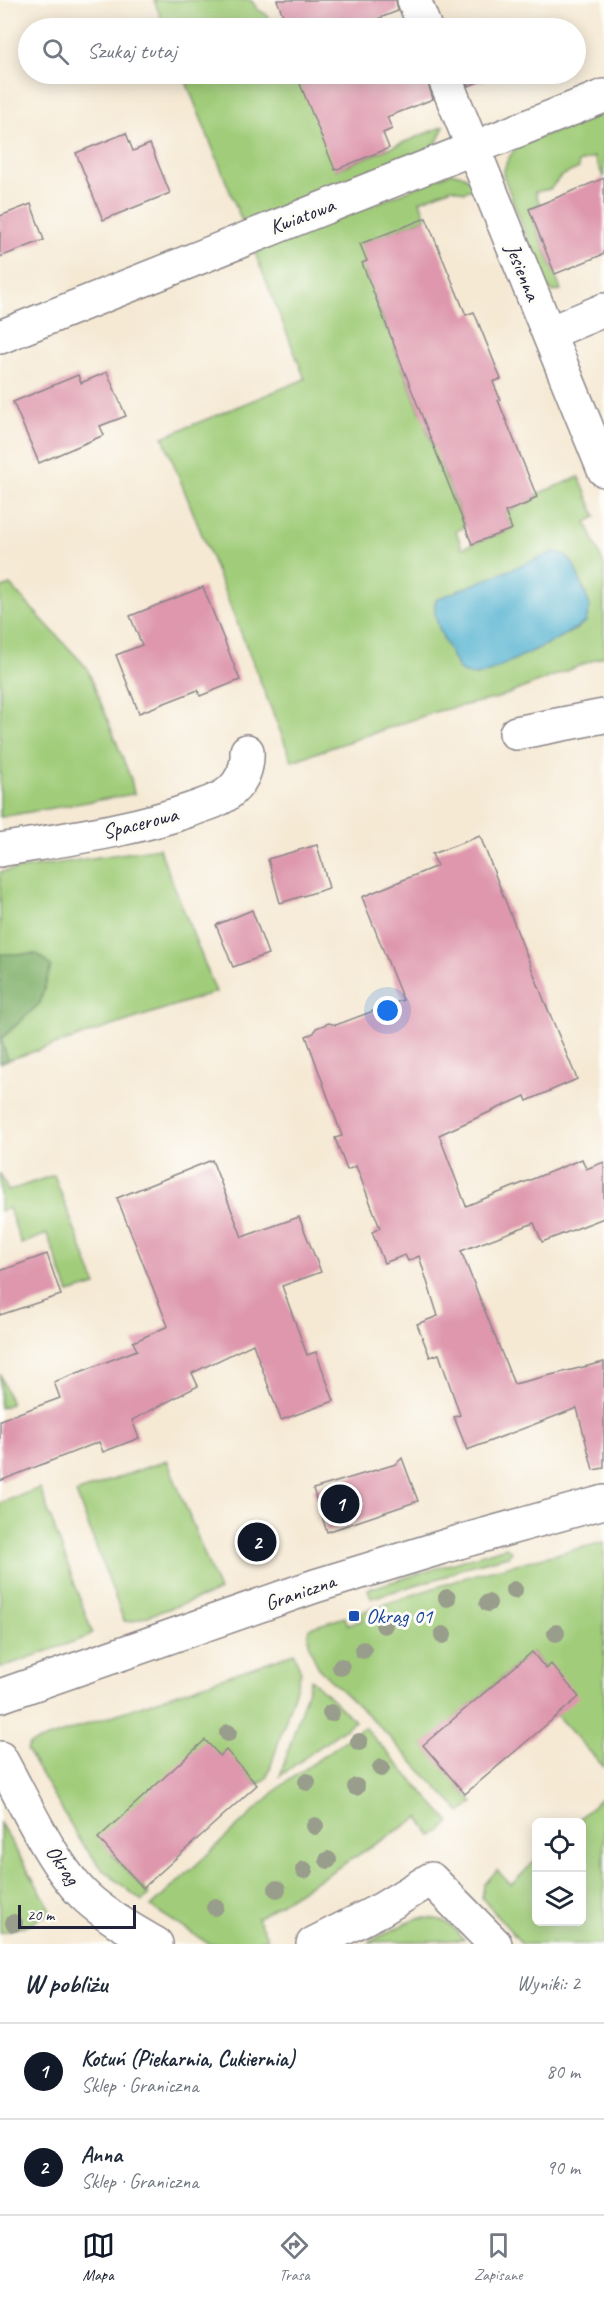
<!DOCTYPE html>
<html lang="pl">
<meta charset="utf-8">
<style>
:root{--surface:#fff;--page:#f6f6f7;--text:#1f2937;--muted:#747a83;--line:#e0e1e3;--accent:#111827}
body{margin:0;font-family:Caveat,sans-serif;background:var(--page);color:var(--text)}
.controls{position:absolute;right:18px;bottom:18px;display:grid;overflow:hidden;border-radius:9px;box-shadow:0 3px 15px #0003}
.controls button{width:54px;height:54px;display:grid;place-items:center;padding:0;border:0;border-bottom:2px solid var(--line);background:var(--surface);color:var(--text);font:30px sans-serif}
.scale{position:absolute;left:18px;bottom:15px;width:118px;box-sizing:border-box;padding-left:6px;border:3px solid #22223b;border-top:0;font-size:16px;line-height:21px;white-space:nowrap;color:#22223b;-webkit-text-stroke:4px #fdfcf7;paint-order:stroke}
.you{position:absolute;left:388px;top:1011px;width:21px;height:21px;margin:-15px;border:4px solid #fff;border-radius:50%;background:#1a73e8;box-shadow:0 0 0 9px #1a73e833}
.badge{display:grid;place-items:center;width:39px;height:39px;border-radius:50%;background:var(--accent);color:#fff;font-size:20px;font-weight:700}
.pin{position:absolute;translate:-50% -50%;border:3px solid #fff;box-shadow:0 2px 6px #0006}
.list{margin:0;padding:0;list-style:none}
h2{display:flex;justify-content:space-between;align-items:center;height:78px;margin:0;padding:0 24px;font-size:26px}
h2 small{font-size:20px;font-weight:400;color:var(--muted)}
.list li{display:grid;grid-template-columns:39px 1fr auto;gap:18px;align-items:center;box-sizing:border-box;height:96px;padding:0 24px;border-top:2px solid var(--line)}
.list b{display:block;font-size:22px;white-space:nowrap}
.list p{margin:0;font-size:20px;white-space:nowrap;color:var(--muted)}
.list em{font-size:20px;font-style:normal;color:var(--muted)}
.icon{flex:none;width:33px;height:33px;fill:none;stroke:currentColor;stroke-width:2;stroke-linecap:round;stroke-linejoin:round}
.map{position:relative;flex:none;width:604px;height:1944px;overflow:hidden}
.search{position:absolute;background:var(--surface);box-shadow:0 3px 15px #0003;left:18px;right:18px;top:18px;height:66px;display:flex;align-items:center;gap:15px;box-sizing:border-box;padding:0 21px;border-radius:33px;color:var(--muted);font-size:22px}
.sheet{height:270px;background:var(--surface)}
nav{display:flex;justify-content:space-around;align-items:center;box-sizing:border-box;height:84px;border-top:2px solid var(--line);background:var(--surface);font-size:16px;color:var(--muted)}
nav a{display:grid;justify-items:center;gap:3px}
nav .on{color:var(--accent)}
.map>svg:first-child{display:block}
</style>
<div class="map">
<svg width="604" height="1944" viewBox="0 0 604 1944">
<rect width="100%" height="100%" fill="#fdfcf7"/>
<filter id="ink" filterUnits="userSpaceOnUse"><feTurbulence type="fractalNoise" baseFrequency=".0167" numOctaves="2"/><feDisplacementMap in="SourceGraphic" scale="12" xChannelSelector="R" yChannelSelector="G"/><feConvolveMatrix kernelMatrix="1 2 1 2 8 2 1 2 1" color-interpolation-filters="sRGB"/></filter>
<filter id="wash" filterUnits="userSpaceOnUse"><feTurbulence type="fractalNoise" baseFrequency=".008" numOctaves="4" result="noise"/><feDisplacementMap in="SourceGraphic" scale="24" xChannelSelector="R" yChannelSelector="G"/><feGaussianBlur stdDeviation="1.35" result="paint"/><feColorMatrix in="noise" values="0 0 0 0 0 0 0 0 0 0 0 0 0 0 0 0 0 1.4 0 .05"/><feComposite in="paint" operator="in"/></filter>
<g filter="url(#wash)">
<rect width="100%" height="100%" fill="#f5e9d4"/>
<g fill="#a1cd7a" stroke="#62785a" stroke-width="1.5" fill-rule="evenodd">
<path d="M154,0h97l7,10 8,4 8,14h-109z"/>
<path d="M183,74h115l38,96 108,-44 -7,16 -7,8 -187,74z"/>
<path d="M604,112v66l-10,-21 -16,6 1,5 -18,8 -11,13 -15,3 5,12 -11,5 32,81 -7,2 -8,-5 -43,-112c3,-14 7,-23 19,-31z"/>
<path d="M451,173c12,0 19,5 24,15l-11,4 -12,-4 -32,13 6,17 -65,26 6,17 -5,2 6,17 11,11 -6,3 14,36 7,-3 6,16 -6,3 26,66 12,12 -6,3 7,19 34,6 -27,11 25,64 -9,4 6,17 50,-19 -7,-17 25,-10v-2l8,-3 -1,-3 42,-17 17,40 -10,5 18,43v91l-106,42 -60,13 -146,50 -129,-324 142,-58 -50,-126zM570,559l16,33 -7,36 -95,46 -10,2z"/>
<path d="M10,585l77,83 44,111 3,15 -134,23v-228z"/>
<path d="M159,848l57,144 -208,68 -7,-21 39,-36 -40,-49v-82z"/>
<path d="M0,1173l8,18 46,-16 42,110 -27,8 -22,-59 -26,10 -12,-36 -9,3z"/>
<path d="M0,1374l11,30 -11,4z"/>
<path d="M167,1460l52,131 -88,31 -7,-1 -48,-128z"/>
<path d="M40,1488l52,144 -5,5 -87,31v-165z"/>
<path d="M604,1542v225l-47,-51 -11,-47 -14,-17 -108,93 49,58 -12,10 -85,-90 -56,-53c-7,-11 -14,-30 -11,-42l36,-11 3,8 15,-5 -2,-8 115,-38z"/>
<path d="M506,1547l5,4 -3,5 -43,11 -19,9 -75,22 -3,-9z"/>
<path d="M294,1653l7,19 -34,106 -10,7 -32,-34 -113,104 37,39 -7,7 -39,-31 -20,-25 -56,-94 3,-7z"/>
<path d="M311,1679l44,42 -75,55z"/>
<path d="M364,1727l86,95 -10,10 -9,4 -12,-19 -162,101 11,20 -18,6h-41l-58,-37 130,-121z"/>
<path d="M604,1795v149h-82l-40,-46 2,-13 13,-15 14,15 25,-25v62h46v-100h-6z"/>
<path d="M0,1823l50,85 -1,5 -21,12 -28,8z"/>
<path d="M418,1918c24,-1 32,3 46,22l-96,2z"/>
</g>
<path fill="#80b06a" stroke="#516952" stroke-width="1.5" d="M0,954h37l14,12 -11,37 -39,36 7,21 -8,3z"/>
<path fill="#52b2d1" stroke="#3a6a86" stroke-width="1.5" d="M554,552l10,2 10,11 16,41 -4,16 -28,17 -74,35c-10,1 -17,2 -25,-4 -7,-15 -32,-56 -22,-71z"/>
<g id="blocks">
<g fill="#de97ad">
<path d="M277,0h119l2,11 -44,17h-66z"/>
<path d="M296,74h129l8,25 -46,18 5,12 -9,4 6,15 -54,22z"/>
<path d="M463,74h30l1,2 -26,10z"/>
<path d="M126,133l7,18 17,-7 20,49 -67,27 -27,-67z"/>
<path d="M604,178v76l-49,20 -26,-65z"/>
<path d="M31,204l13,36 -44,17v-41z"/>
<path d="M426,218l40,97 8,-3 27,67 -8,3 7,17 -2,1 39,97 -7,3 1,2 -26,10 7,17 -40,15 -110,-281 5,-2 -7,-17z"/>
<path d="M107,372l19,44 -26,10 4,9 -65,28 -26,-61 65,-27 3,8z"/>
<path d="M203,587l37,93 -40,16 -2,-6 -59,23 -23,-58 26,-10 -12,-29z"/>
<path d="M480,836l64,164 33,79 -50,22 -2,-5 -86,39 27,71 116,-47 4,10 18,-7v56l-62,24 -8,-19 -73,28 53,133 90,-22v106l-11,2 -16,-62 -110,42 -13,-33 6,-2 -21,-61 -9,3 -13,-33 21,-8 -19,-60 -11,5 -3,-6 -21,8 -12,-31 8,-4 -24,-62 -9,4 -12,-32 7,-2 -36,-100 8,-3 2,-5 13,-5 7,2 67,-25 -41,-103 75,-31 -5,-12z"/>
<path d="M317,845l12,43 -49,15 -12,-44z"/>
<path d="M252,910l16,44 -35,13 -17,-42z"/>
<path d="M212,1160l30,77 57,-20 22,55 -39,14 25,69 9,-3 18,49 -53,19 -28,-76 -61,29 6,13 -66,34 7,18 -36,14 -4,-10 -99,39v-61l60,-22 -6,-16 83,-32 -4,-8 35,-16 -51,-128z"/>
<path d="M47,1254l14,41 -61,20v-44z"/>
<path d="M402,1458l16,43 -91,31 -14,-43 83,-25z"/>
<path d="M532,1652l14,17 5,-5 28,33 -114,97 -42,-49z"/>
<path d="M205,1740l15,16 6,-6 31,35 -114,103 -45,-50z"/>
</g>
</g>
</g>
<g filter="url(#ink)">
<use href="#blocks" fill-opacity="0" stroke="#8c8688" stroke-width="1.5"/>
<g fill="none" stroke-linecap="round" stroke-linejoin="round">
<g stroke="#8c8688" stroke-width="36">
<g id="minor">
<path d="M414,0l11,28"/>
<path d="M443,74l161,396"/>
<path d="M549,333l55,-23"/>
<path d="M0,337l604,-241"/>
<path d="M516,733l88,-17"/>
<path d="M0,850c65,-11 131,-19 193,-41 13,-5 27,-8 38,-18 12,-11 17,-24 16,-40"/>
<path d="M0,1696l315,-110 144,-44 145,-40"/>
<path d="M0,1758c23,41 53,109 87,140 21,19 45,32 69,46"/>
<path d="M313,1944l69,-35 49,-30 64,65"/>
</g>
</g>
<use href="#minor" stroke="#fff" stroke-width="33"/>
</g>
<g fill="#999d8c">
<circle cx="514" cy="1590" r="9"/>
<circle cx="447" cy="1598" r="9"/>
<circle cx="488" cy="1603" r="9"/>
<circle cx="384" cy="1625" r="9"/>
<circle cx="556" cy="1633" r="9"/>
<circle cx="443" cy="1635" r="9"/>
<circle cx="363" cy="1650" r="9"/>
<circle cx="341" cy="1667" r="9"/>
<circle cx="331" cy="1713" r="9"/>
<circle cx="228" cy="1733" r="9"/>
<circle cx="359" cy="1742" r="9"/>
<circle cx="381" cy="1768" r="9"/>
<circle cx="307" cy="1782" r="9"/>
<circle cx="356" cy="1787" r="9"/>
<circle cx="315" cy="1826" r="9"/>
<circle cx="328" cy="1860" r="9"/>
<circle cx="304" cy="1870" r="9"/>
<circle cx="277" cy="1889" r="9"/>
<circle cx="215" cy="1907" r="9"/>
<circle cx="14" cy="1923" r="9"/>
</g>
</g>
<rect fill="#1a4fb4" stroke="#fdfcf7" stroke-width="2" x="348" y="1610" width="12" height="12" rx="3"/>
<g text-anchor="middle" stroke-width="6" stroke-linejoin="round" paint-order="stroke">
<g font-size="21" fill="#22223b" stroke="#fdfcf7">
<text transform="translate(302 216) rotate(-21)" y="7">Kwiatowa</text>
<text transform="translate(523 272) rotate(68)" y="7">Jesienna</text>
<text transform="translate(140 823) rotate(-14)" y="7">Spacerowa</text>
<text transform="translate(300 1592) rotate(-19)" y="7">Graniczna</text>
<text transform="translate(63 1865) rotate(55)" y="7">Okrąg</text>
</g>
<g font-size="21" fill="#164399" stroke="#fdfcf7" text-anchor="start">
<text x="366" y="1623">Okrąg 01</text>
</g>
</g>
</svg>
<div class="controls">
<button><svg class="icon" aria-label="locate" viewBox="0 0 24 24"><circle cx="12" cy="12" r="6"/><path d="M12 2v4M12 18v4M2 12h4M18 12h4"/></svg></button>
<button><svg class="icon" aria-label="layers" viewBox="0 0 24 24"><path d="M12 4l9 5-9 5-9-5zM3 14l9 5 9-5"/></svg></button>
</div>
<div class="scale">20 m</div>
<div class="you"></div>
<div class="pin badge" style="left:340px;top:1504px">1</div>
<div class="pin badge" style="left:257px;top:1542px">2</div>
<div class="search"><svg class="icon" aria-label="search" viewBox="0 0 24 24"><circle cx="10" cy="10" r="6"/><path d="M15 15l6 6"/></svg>Szukaj tutaj</div>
</div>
<section class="sheet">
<h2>W pobliżu<small>Wyniki: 2</small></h2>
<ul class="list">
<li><span class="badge">1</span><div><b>Kotuń (Piekarnia, Cukiernia)</b><p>Sklep · Graniczna</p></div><em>80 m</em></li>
<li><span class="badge">2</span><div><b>Anna</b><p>Sklep · Graniczna</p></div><em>90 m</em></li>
</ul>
</section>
<nav>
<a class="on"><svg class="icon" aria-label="map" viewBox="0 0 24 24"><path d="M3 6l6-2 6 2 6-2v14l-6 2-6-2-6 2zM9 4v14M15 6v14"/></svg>Mapa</a>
<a><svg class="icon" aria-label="directions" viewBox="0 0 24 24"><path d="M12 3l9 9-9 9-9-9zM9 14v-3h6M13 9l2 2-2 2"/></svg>Trasa</a>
<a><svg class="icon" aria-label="saved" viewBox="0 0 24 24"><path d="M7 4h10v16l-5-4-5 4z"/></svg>Zapisane</a>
</nav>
